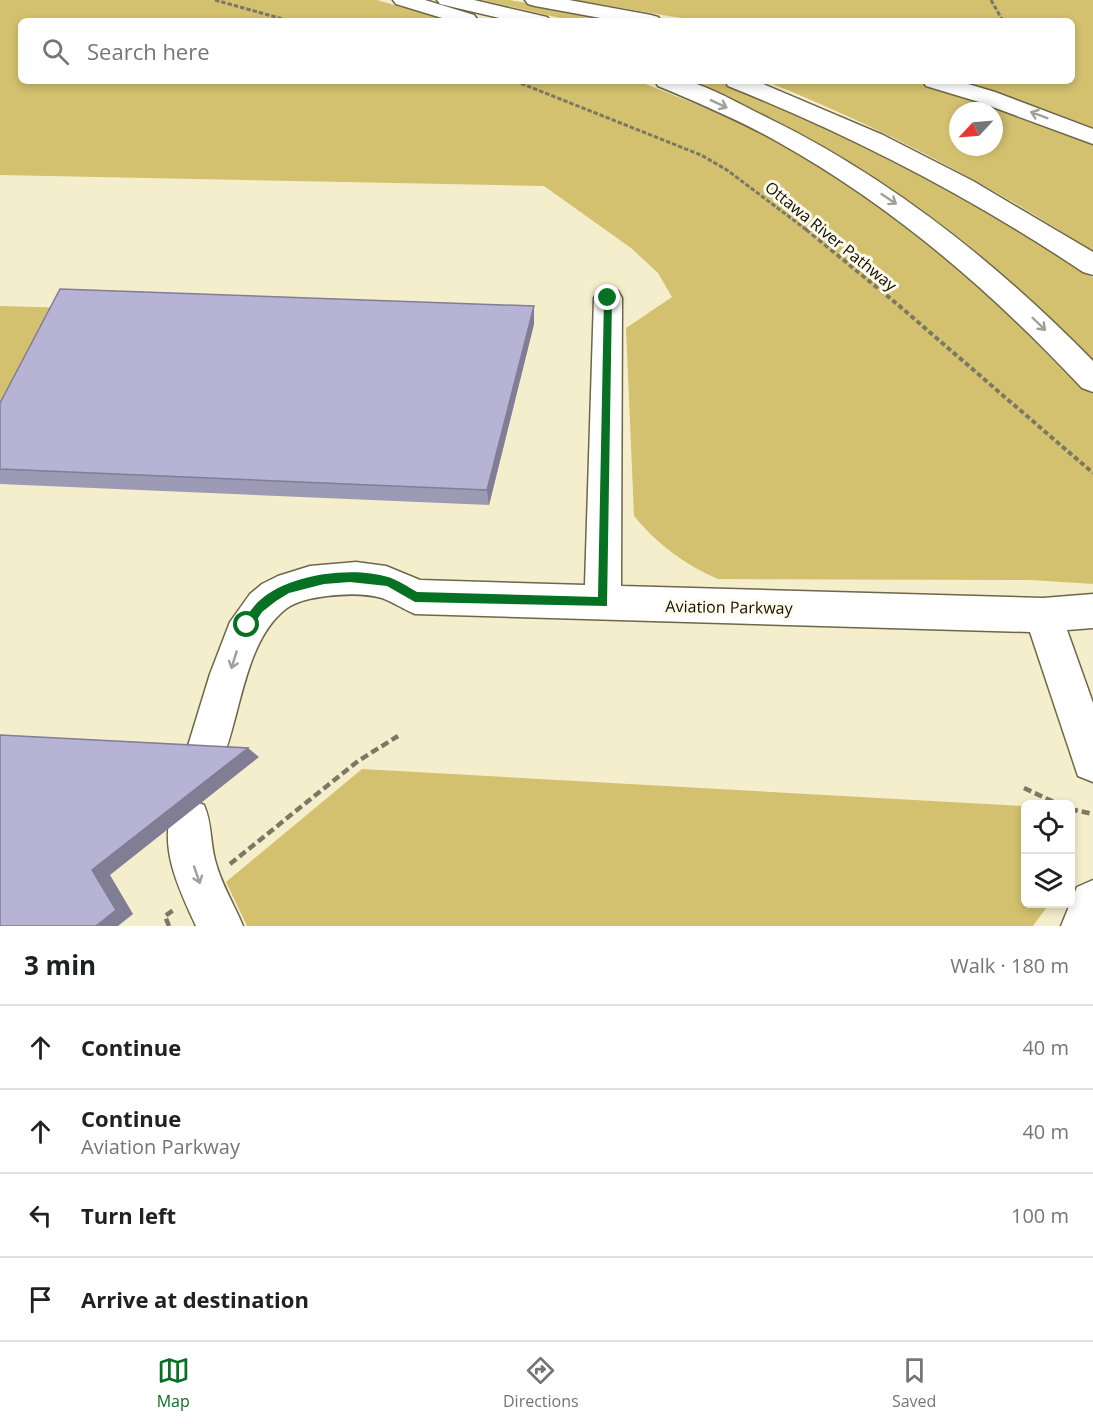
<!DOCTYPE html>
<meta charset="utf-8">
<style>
:root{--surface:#fff;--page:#f2f2f2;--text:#202124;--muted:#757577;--line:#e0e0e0;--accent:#067122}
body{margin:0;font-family:"Open Sans",sans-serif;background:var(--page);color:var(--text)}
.controls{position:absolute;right:18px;bottom:18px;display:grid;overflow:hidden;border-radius:9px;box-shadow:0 3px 9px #0003}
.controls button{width:54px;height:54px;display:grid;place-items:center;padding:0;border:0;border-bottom:2px solid var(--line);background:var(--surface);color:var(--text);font:30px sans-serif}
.compass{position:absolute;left:949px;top:102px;width:54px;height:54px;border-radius:50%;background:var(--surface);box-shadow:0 3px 9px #0003;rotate:244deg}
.stop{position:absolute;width:18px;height:18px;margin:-14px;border:4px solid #067122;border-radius:50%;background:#fff}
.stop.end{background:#067122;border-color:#fff;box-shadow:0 2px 6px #0008}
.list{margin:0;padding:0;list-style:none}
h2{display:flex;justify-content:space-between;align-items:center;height:78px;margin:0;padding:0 24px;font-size:26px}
h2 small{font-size:20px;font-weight:400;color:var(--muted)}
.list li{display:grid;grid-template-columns:39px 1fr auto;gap:18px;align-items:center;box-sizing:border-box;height:84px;padding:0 24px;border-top:2px solid var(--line)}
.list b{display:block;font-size:22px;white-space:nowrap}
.list p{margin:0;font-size:20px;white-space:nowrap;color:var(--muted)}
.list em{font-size:20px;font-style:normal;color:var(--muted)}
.icon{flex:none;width:33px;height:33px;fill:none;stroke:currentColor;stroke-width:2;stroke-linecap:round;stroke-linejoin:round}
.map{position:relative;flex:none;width:1093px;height:926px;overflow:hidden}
.search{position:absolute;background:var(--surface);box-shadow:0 3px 9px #0003;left:18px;right:18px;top:18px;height:66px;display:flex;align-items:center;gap:15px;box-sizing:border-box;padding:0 21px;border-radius:9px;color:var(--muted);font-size:22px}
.sheet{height:414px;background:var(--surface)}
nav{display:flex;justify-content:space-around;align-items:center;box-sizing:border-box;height:84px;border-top:2px solid var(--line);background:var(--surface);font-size:16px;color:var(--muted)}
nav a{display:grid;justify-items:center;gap:3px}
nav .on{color:var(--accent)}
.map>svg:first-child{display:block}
</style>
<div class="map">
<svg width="1093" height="926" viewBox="0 0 1093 926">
<rect width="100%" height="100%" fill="#f5eecc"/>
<g fill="#d3c16f" fill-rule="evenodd">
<path d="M0,0h377l72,21h-428v60h617l103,41 94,52 101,71 94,83 63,66v190l-63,-4 -312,-1c-33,-14 -61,-35 -84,-63l-8,-188 46,-31 -14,-24 -27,-25 -87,-62 -544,-11z"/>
<path d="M482,0h28l113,21h-50z"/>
<path d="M575,0h518v133l-86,-37 -43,-15h108v-60h-374z"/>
<path d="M683,81h34l154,66 115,62 107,69v83l-98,-90z"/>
<path d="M765,81h151l124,41 53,22v107c-103,-66 -214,-125 -328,-170zM958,111h36v36h-36z"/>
<path d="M0,306l72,2 -72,142z"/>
<path d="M362,769l661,37 3,1v97h23l-16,22h-786l-21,-44z"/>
</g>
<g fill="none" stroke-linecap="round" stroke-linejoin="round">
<g stroke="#6d6648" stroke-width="3">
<g id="minor">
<path d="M608,288l10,3 4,7 -1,288 422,12 50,-4v34l-26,2 26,73v79l-15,-6 -48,-144 -615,-18c-12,-5 -22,-12 -33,-16 -18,-5 -38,-4 -55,-2 -14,2 -28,4 -40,12 -43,32 -46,108 -66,155l-14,6 -14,-6 -6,-14 23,-75 20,-52 20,-28 12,-10 16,-8 32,-10 46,-4 30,4 34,14 165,5 9,-287 4,-7z"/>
<path d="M189,799l15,6c8,18 6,36 11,55 6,24 19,44 28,66h-47c-17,-37 -39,-81 -22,-121z"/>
<path d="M1093,880v46h-32l16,-39z"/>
</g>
</g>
<g stroke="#6d6648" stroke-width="3">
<g id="major">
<path d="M393,0h32l49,15 3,4 -1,2h-24l-56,-17z"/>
<path d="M437,0h37l73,17 3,4h-38l-72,-17z"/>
<path d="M525,0h44l82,15 7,2 3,4h-44l-82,-15 -7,-2z"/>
<path d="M655,81c10,0 22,-2 32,0 28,8 56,25 83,38 122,60 228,145 323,242v31l-11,-4c-90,-96 -188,-181 -304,-246 -39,-22 -79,-39 -120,-56z"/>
<path d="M725,81h31l127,54 90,46 120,71v23l-10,-3c-112,-75 -230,-136 -355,-186z"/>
<path d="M923,81h35l37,11 98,37v15l-114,-42 -53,-16z"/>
</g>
</g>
<g stroke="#7d7863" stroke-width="3" stroke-dasharray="4.5 2" stroke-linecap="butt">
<path d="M215,0l75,21"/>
<path d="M991,0l12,21"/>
<path d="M515,81l186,74 26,15 81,61"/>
</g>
<path stroke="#7d7863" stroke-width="4" stroke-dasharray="5 3" stroke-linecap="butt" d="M806,229l91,75 196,169"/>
<g stroke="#7d7863" stroke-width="4.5" stroke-dasharray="8 4" stroke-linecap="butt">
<path d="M1024,788l34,16"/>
<path d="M1070,809l23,5"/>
<path d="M230,864l128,-103 40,-25"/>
<path d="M169,926l-4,-10 10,-7"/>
</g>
<use href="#minor" fill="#fff" fill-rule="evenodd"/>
<use href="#major" fill="#fff" fill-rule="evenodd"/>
</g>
<path fill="#9d9ab6" d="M534,324l-45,181 -489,-21v-81z"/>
<g fill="#807d94">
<path d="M534,306v18l-45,181 -2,-15z"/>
<path d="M248,748l11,9 -149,118 23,39 -15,12h-22l-4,-56z"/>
</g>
<g fill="#b7b3d4" stroke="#807d94" stroke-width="1.5">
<path d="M60,289l474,17 -47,184 -487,-21v-66z"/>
<path d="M0,735l248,13 -156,122 24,40 -20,16h-96z"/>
</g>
<defs><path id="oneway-shaft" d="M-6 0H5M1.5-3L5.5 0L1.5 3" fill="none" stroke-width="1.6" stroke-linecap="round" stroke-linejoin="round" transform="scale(1.5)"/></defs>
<g stroke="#a09f9b">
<use href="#oneway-shaft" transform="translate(719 104) rotate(25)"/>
<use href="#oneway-shaft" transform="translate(1039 115) rotate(-159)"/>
<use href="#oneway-shaft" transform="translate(889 199) rotate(34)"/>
<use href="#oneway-shaft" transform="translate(1039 324) rotate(44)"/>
<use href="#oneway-shaft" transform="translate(234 660) rotate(107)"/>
<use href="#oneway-shaft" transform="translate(197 875) rotate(71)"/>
</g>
<path fill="#067122" d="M608,295l4,3 -5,308 -192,-4 -28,-16 -37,-4 -26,2 -35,9 -13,8 -14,11 -11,17h-8c-3,-8 4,-14 9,-20 24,-34 98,-44 136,-32 10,3 20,10 29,15l181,5 6,-299z"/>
<g text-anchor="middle" stroke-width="6" stroke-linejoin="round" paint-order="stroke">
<g font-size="16" fill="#110e04" stroke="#fefbed">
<text transform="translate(831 236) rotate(39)" y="6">Ottawa River Pathway</text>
<text transform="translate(729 607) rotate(1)" y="6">Aviation Parkway</text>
</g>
</g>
</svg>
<div class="controls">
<button><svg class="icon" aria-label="locate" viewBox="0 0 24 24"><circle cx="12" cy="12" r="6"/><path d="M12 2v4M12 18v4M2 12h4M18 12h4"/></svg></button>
<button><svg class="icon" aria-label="layers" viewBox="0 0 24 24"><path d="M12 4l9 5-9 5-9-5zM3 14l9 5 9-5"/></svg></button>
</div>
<svg class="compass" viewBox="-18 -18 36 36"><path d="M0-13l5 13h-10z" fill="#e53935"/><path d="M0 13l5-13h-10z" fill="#757577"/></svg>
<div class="stop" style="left:247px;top:625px"></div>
<div class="stop end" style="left:608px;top:298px"></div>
<div class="search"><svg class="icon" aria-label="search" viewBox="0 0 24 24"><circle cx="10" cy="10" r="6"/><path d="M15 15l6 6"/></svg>Search here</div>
</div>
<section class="sheet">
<h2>3 min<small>Walk · 180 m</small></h2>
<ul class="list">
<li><svg class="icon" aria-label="ahead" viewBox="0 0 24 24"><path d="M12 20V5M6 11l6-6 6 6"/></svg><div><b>Continue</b></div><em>40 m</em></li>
<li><svg class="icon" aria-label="ahead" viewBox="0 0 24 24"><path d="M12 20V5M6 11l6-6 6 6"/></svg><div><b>Continue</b><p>Aviation Parkway</p></div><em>40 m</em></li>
<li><svg class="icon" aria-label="left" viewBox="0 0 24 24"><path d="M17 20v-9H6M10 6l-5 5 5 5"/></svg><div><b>Turn left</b></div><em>100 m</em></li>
<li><svg class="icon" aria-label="arrive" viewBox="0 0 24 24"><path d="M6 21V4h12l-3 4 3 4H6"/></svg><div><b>Arrive at destination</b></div></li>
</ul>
</section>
<nav>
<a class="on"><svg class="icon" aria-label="map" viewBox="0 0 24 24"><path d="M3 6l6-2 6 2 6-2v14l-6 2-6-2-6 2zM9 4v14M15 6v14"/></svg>Map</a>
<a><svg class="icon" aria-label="directions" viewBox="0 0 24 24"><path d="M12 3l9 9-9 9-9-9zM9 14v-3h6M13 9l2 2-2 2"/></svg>Directions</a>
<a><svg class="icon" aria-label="saved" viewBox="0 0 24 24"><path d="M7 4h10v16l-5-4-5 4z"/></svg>Saved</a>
</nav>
